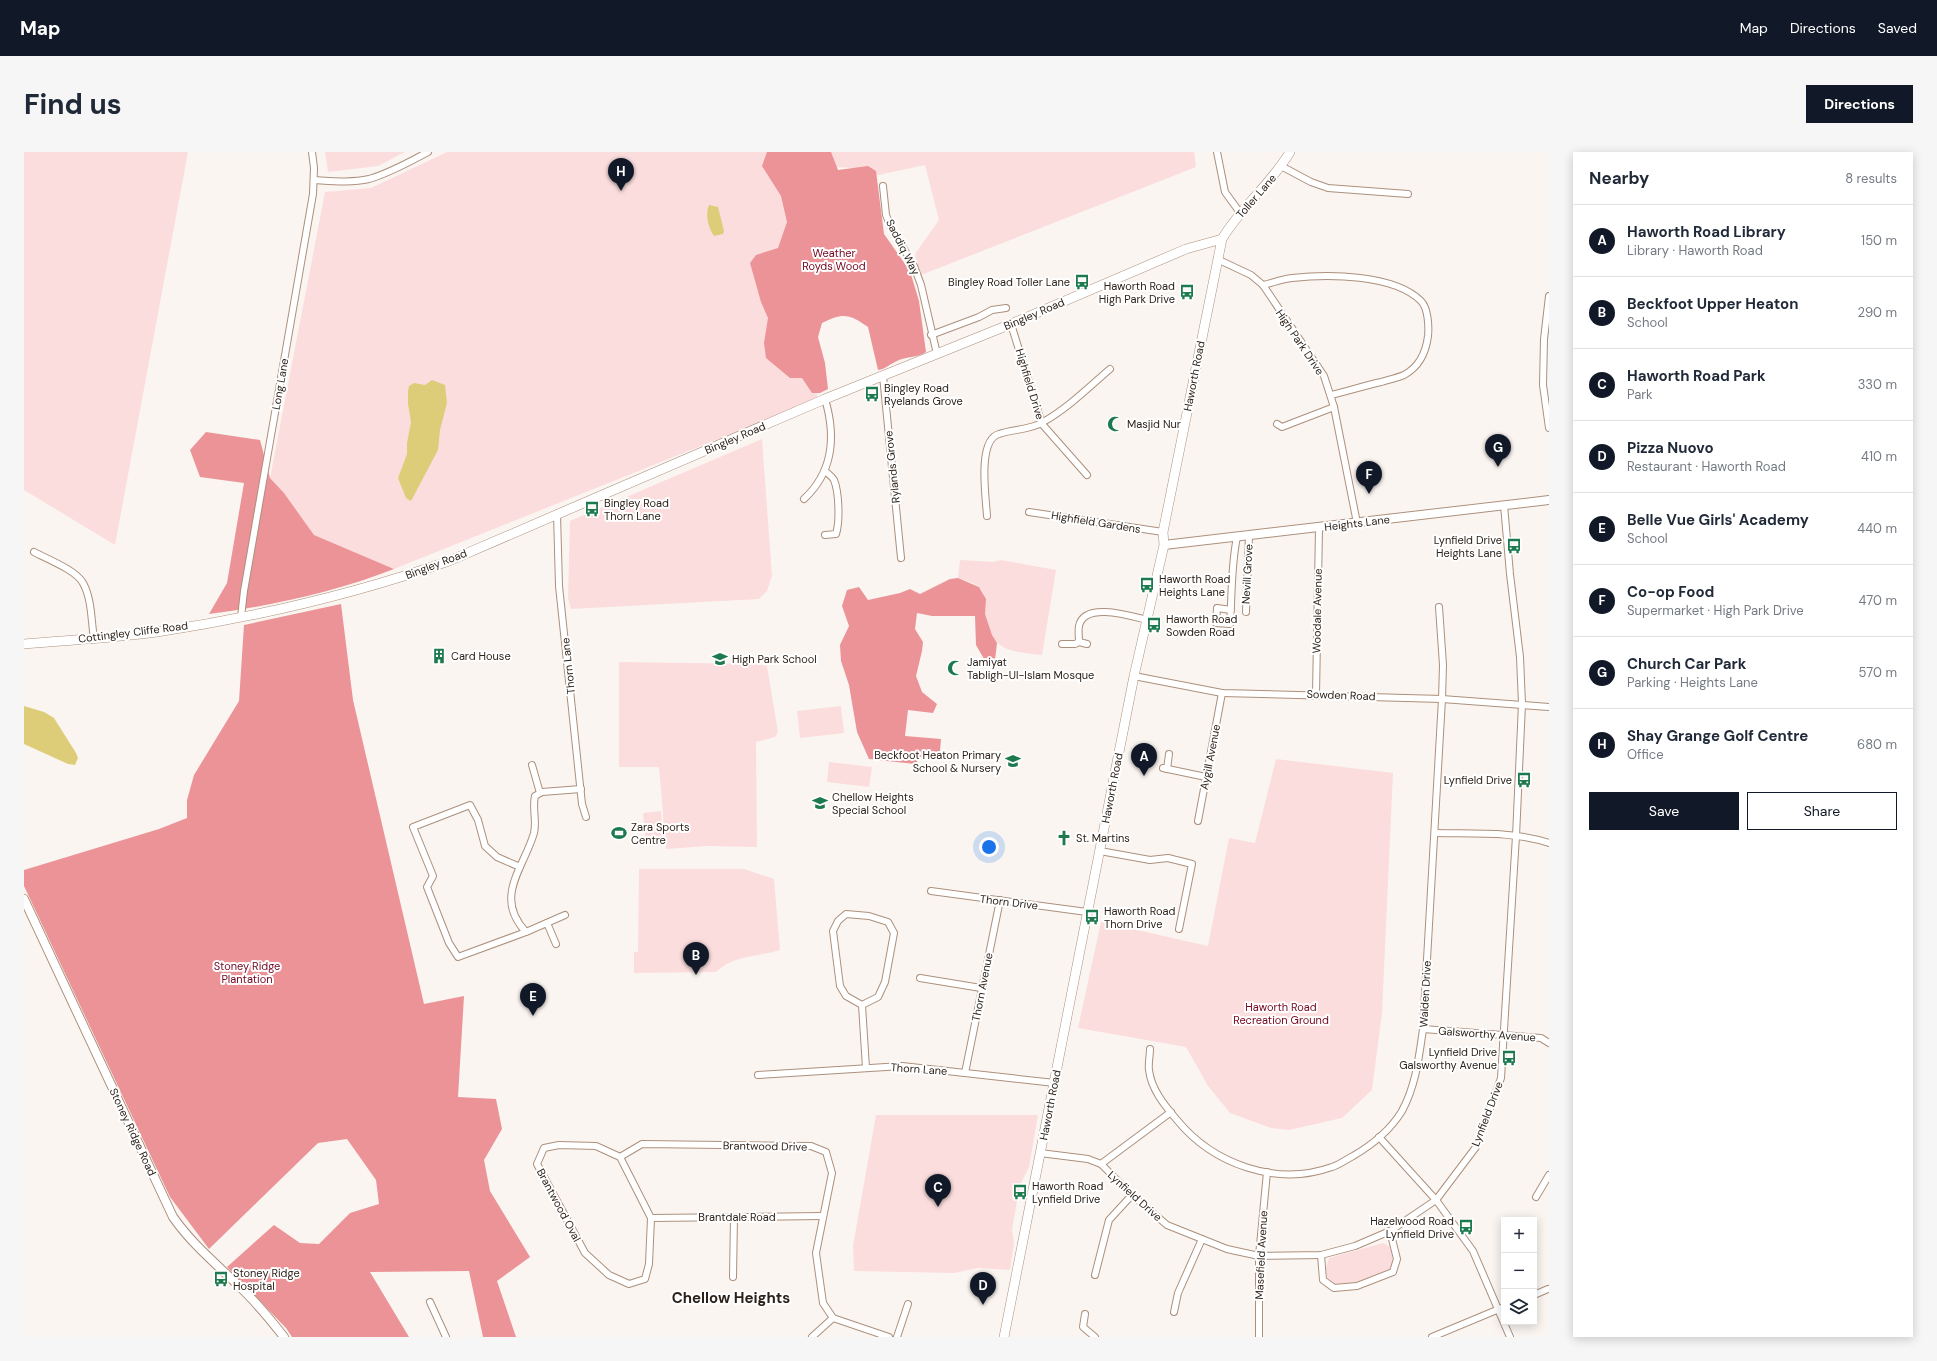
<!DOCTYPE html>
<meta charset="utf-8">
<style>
:root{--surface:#fff;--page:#f6f6f7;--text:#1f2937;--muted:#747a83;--line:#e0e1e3;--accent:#111827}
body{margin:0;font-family:"DM Sans",sans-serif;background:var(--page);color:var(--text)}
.controls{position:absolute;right:12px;bottom:12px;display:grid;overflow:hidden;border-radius:0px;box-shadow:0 2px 10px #0003}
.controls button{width:36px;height:36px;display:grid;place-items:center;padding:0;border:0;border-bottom:1px solid var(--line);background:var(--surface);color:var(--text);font:20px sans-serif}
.you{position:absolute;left:965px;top:695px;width:14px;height:14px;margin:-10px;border:3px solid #fff;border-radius:50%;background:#1a73e8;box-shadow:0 0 0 6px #1a73e833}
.badge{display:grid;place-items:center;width:26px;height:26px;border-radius:50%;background:var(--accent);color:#fff;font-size:13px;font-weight:700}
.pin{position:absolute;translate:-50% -33px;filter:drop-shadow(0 1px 2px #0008)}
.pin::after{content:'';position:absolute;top:21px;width:14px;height:12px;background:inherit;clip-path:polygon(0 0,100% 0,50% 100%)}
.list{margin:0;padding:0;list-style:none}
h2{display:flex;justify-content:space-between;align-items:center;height:52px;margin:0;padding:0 16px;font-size:17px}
h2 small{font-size:13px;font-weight:400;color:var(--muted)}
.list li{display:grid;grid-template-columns:26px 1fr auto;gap:12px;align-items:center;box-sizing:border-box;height:72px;padding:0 16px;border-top:1px solid var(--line)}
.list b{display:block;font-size:15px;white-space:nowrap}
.list p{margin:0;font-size:13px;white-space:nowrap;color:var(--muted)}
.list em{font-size:13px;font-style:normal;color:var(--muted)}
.actions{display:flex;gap:8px;padding:12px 16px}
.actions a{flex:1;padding:9px 0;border:1px solid var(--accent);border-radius:0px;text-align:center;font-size:14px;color:var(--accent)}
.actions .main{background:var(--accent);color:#fff}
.icon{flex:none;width:22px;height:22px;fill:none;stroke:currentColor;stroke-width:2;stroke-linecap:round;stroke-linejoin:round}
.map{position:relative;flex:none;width:1525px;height:1185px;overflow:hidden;border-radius:0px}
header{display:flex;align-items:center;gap:24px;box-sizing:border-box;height:56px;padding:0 20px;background:var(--accent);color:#fff}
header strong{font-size:19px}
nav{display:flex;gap:22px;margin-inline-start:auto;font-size:14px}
.intro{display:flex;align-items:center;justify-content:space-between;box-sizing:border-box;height:96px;padding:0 24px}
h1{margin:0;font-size:28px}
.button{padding:10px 18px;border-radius:0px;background:var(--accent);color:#fff;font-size:14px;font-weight:700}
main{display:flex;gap:24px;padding:0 24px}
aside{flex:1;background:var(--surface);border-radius:0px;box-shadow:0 2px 10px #0003}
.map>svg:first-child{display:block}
</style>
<header>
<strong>Map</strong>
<nav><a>Map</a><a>Directions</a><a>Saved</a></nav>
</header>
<div class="intro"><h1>Find us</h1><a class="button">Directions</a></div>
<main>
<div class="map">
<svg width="1525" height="1185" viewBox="0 0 1525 1185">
<rect width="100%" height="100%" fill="#fbf5f1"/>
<g fill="#fcdddd">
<path d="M0,0h164l-73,393 -91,-55z"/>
<path d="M301,0h80l-27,14 -50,6z"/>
<path d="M423,0h323l22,70 -5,14 31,163 -424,170 -80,-34 -30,-42 -14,-15 55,-286 46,-4z"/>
<path d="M805,0h365l2,15 -275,108 -6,-21 24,-34 -14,-55 -51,11 -3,-7 -37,-2z"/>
<path d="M738,287l10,137 -5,15 -8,8 -188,10 -3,-11 2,-77z"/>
<path d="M936,408l33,2 8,-2 55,10 -14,85c-32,-4 -50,-3 -57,-40 -2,-11 3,-16 -5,-27 -4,-5 -16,-8 -22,-10z"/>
<path d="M595,510l137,2 11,2 11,66 -3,5 -19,5 1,105 -50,-1 -41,3 -7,-82h-40z"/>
<path d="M817,554l3,27 -44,5 -3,-27z"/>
<path d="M1252,607l117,14 -11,240 -10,77 -30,28 -53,12 -18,-2 -41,-15 -22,-27 -22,-39 -108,-19 23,-106 107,24 21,-108 26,5z"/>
<path d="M805,610l43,5 -3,20 -42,-5z"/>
<path d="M637,659l2,32 -17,2 -3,-32z"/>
<path d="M615,717h105l30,10 6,71c-22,7 -46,5 -64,22l-82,1v-21h4z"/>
<path d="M852,963h162l-9,52 -9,18 -8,44 2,14 -4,27 -32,-2 -24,5 -100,-2 -1,-25z"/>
<path d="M1359,1091l7,4 3,13 -3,10 -34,12 -21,3 -8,-8 -1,-9 3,-10z"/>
</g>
<g fill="#eb9397">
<path d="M743,0h64l7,18 30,-4 8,5 8,63 26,37 9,30 7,51c-8,6 -21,4 -31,10 -7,3 -9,7 -17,8l-10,-43c-19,-14 -26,-14 -46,-4l-4,14 7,26 3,26 -8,4h-8l-10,-15h-12l-24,-20 -2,-15 4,-25 -7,-16 -11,-39 6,-8 22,-7 9,-26 -6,-26 -19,-30z"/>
<path d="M182,280l54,8 10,38 14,15 30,42 80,34c-59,23 -123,37 -185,45l18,-31 17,-100 -44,-6 -10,-27z"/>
<path d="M934,426l21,9 7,12 -1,15 7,21 5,8 -2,17 -8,4 -11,-19 -1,-29h-43l-15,-3 -2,16 8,13 -1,9 -6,25 6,16 15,12 -4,9 -25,-3 -3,26 36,3 -1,12 -17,4 -8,9 -46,-5 -12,-27 -8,-47 -8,-24 -1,-16 9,-19 -7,-20 5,-16 12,-3 9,13 32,-7 10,-4 10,5 30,-15z"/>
<path d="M317,452l12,96 71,304 40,-8 -6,101 38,2 6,30 -18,31 6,31 40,66 -33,24 19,56h-33l-14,-66 -99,1 39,65h-117l-6,-9 -59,-61 47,-42 26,18 19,1 31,-31 29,-9 -3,-24 -29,-41 -29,4 -109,106 -39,-52 -146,-311v-16l135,-41 28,-11v-18l7,-25 45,-74 5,-76z"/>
</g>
<g fill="#decd78">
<path d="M685,53l9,2 6,24 -1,3 -9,2c-6,-8 -9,-22 -5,-31z"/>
<path d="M408,228l13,5 2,18 -7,27 -2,20 -27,51 -5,-3 -8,-20 9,-24v-11l4,-21 -3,-18v-13l1,-5 5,-3 11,2z"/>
<path d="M0,554l20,6 10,6 22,35 2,5 -3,7 -7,-1 -44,-20z"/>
</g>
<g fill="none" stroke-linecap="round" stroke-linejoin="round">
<g stroke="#ac907c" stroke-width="8">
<g id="minor">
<path d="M1193,0l8,40 16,22"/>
<path d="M1257,14l30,16 17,6 80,6"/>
<path d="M290,28c18,1 37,3 55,-1 21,-6 40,-17 59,-27"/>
<path d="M859,34l3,29 6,14 22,37 7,19 16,69"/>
<path d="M1193,107l34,16 12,10 61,91 10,31 23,116"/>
<path d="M1239,133c9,-2 19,-6 29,-7 36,-4 102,-4 129,23 7,7 8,25 7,35 -2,16 -9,31 -24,39 -7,3 -16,5 -23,7 -17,4 -34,9 -50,13"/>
<path d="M1525,144l-5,43 -1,46 6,43"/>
<path d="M987,172l31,100 45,51"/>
<path d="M907,183l48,-18 13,-7 14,-2"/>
<path d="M859,224l18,182"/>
<path d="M1253,272l5,3 52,-20"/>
<path d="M801,319c3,3 7,5 9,9 5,12 6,41 2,54l-11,1"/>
<path d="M780,347c29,-27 32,-63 21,-100"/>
<path d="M1005,360l134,20"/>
<path d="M533,362l2,72 23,218 4,13"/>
<path d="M963,364c-1,-18 -10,-76 12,-82 14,-5 32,-4 44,-12 25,-14 46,-35 67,-53"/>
<path d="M10,400c13,7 42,18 49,31 9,16 8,38 11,55"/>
<path d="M1207,458l-14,-2 -1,15 14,1c2,-29 1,-58 7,-87"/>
<path d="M1222,460l3,-76"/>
<path d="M217,465l3,-26 69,-397 1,-26 -2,-16"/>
<path d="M1055,490l8,2"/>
<path d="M1038,492h13l4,-2c0,-5 -1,-11 0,-16 5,-25 52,-10 68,-6"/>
<path d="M1110,524l88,17 220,6 107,8"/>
<path d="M1292,542l3,-166"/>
<path d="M508,613l8,28"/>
<path d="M1139,616l43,9"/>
<path d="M1143,617l2,-15"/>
<path d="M1174,669l24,-128"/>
<path d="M1411,681c37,1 78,-2 114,10"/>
<path d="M1076,699l50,9 18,-2 24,6 -13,65"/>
<path d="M496,715l-23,-10 -12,-11 -7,-26 -8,-15 -57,22 20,49 -6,11 22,56 9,14 68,-25"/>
<path d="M907,739l156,21"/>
<path d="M541,763l-39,17c-33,-35 -2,-64 8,-99 3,-12 -2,-25 1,-37l7,-4 39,-3"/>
<path d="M523,771l9,21"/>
<path d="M896,826l61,10"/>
<path d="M838,853l16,-8 7,-15 9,-49 -6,-11 -19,-6 -23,-2 -8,7 -5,10 7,55 6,10 16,9 4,63"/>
<path d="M1399,877l118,9 8,5"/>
<path d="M1126,897c0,7 -2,15 -1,21 2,19 16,36 28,50 36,44 99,67 155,47 7,-2 15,-8 21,-11 19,-11 38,-27 49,-45 14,-26 17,-54 21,-82l19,-330 1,-34 -4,-58"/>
<path d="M941,921l35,-173"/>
<path d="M734,923l144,-9 153,17"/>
<path d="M1355,985l57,63 37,51 37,86"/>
<path d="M535,993l37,1 24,11 31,61 -2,46 -4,15 -16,5 -20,-9 -24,-22 -48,-89 7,-16z"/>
<path d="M1016,1001l48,6 13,5 31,31 35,30 60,24 32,7 62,-1 34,-9 35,-15 46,-31 40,-53 25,-69 15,-242 6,-132 -2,-47 -10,-83 -6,-69"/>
<path d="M596,1005l22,-13 169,2 15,6 6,21 -16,80 7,50 10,15 56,19"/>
<path d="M1077,1012l70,-52"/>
<path d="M1512,1045l13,-22"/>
<path d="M627,1066l172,-2"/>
<path d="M1297,1103l2,25 11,8 23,-2 36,-14 4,-13 -7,-28"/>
<path d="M1071,1123l14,-55 23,-25"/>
<path d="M709,1125l1,-60"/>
<path d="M1510,1143l14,-6"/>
<path d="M406,1150l16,35"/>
<path d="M1150,1160l4,-19 24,-54"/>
<path d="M1061,1162l-2,13 12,10"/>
<path d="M788,1185l21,-19"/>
<path d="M873,1185l11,-33"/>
<path d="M1235,1185v-81l8,-84"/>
<path d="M1408,1185l72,-30"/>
</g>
</g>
<g stroke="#ac907c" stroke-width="10">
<g id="tertiary">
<path d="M1140,393l385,-45"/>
<path d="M0,747l149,318c19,27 42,46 66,69 16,15 31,33 45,51"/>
</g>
</g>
<g stroke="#ac907c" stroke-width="10">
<g id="secondary">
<path d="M0,492c44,-4 89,-6 133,-12 99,-15 198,-38 292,-71l376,-162 186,-75 175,-75 36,-10"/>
<path d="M980,1185l130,-661 30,-131 -1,-13 59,-293c19,-32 49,-55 68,-87"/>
</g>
</g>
<use href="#minor" stroke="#fff" stroke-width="6"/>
<use href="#tertiary" stroke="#fff" stroke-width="8"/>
<use href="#secondary" stroke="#fff" stroke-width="9"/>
</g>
<defs>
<g id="bus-bare" transform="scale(1.2)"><path d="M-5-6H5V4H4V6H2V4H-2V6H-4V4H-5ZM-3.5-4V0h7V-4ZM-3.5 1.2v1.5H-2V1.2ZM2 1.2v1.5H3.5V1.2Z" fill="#1d7a4f" stroke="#fff" stroke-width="2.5" paint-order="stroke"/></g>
<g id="mosque-bare" transform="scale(1.2)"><path d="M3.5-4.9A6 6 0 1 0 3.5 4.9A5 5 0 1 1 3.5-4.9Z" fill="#1d7a4f" stroke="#fff" stroke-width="2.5" paint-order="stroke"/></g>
<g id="building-bare" transform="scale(1.2)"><path d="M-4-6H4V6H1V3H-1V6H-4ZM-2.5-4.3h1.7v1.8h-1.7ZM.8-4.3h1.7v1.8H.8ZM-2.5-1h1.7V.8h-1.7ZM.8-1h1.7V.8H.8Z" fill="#1d7a4f" stroke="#fff" stroke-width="2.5" paint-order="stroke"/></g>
<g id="school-bare" transform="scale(1.2)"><path d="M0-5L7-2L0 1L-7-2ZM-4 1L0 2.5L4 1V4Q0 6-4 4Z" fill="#1d7a4f" stroke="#fff" stroke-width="2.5" paint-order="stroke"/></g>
<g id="stadium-bare" transform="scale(1.2)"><path d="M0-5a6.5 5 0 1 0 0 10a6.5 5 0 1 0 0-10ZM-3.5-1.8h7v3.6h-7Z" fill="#1d7a4f" stroke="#fff" stroke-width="2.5" paint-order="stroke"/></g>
<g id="church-bare" transform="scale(1.2)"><path d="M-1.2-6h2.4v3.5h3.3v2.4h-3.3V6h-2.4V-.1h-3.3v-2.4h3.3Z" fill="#1d7a4f" stroke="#fff" stroke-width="2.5" paint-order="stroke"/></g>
</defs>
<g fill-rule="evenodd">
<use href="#bus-bare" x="1058" y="130"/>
<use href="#bus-bare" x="1163" y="140"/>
<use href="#bus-bare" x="848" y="242"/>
<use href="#mosque-bare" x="1091" y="272"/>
<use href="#bus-bare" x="568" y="357"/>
<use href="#bus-bare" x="1490" y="394"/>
<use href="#bus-bare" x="1123" y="433"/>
<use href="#bus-bare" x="1130" y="473"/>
<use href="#building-bare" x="415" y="504"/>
<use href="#school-bare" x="696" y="507"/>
<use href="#mosque-bare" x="931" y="516"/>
<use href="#school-bare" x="989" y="609"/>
<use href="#bus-bare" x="1500" y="628"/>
<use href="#school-bare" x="796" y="651"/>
<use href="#stadium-bare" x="595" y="681"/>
<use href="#church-bare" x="1040" y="686"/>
<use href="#bus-bare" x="1068" y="765"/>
<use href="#bus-bare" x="1485" y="906"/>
<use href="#bus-bare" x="996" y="1040"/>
<use href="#bus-bare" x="1442" y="1075"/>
<use href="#bus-bare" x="197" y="1127"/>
</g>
<g text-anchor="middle" stroke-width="4" stroke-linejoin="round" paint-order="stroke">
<g font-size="11" fill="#2d221a" stroke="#fff">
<text transform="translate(1232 44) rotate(-49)" y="4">Toller Lane</text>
<text transform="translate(879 95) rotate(63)" y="4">Saddiq Way</text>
<text transform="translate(1010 162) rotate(-23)" y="4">Bingley Road</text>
<text transform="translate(1276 190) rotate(56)" y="4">High Park Drive</text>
<text transform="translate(1170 224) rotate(-79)" y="4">Haworth Road</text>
<text transform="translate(256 232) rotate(-80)" y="4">Long Lane</text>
<text transform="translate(1006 232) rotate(73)" y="4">Highfield Drive</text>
<text transform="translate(711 286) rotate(-23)" y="4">Bingley Road</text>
<text transform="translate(868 315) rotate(-96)" y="4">Rylands Grove</text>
<text transform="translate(1072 370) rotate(9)" y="4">Highfield Gardens</text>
<text transform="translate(1333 371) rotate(-7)" y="4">Heights Lane</text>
<text transform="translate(412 412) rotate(-21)" y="4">Bingley Road</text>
<text transform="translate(1223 422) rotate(-87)" y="4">Nevill Grove</text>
<text transform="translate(1293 459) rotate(-89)" y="4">Woodale Avenue</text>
<text transform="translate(109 480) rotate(-7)" y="4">Cottingley Cliffe Road</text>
<text transform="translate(544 514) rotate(-96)" y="4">Thorn Lane</text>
<text transform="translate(1317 543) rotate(2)" y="4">Sowden Road</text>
<text transform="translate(1186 605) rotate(-79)" y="4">Aygill Avenue</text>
<text transform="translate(1088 636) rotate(-79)" y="4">Haworth Road</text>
<text transform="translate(985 750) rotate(7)" y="4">Thorn Drive</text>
<text transform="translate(958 835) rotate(-79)" y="4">Thorn Avenue</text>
<text transform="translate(1401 842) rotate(-87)" y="4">Walden Drive</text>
<text transform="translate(1463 882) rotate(4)" y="4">Galsworthy Avenue</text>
<text transform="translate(895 917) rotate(4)" y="4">Thorn Lane</text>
<text transform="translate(1026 953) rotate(-79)" y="4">Haworth Road</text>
<text transform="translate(1463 962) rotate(-69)" y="4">Lynfield Drive</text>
<text transform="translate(109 980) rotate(65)" y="4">Stoney Ridge Road</text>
<text transform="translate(741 994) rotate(1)" y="4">Brantwood Drive</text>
<text transform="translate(1111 1044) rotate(42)" y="4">Lynfield Drive</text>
<text transform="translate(535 1053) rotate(62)" y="4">Brantwood Oval</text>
<text x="713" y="1069">Brantdale Road</text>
<text transform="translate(1237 1103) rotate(-87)" y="4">Masefield Avenue</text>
</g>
<g font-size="11" fill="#720520" stroke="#fff">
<text x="810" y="105">Weather<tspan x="810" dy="13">Royds Wood</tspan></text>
<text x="223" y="818">Stoney Ridge<tspan x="223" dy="13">Plantation</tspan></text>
<text x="1257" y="859">Haworth Road<tspan x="1257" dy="13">Recreation Ground</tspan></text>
</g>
<g font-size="11" fill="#2d221a" stroke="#fff" text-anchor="start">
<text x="1046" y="134" text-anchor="end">Bingley Road Toller Lane</text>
<text x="1151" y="138" text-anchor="end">Haworth Road<tspan x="1151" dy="13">High Park Drive</tspan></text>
<text x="860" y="240">Bingley Road<tspan x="860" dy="13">Ryelands Grove</tspan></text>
<text x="1103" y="276">Masjid Nur</text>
<text x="580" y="355">Bingley Road<tspan x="580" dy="13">Thorn Lane</tspan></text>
<text x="1478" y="392" text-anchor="end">Lynfield Drive<tspan x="1478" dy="13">Heights Lane</tspan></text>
<text x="1135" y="431">Haworth Road<tspan x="1135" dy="13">Heights Lane</tspan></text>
<text x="1142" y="471">Haworth Road<tspan x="1142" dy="13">Sowden Road</tspan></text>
<text x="427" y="508">Card House</text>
<text x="708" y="511">High Park School</text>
<text x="943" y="514">Jamiyat<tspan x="943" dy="13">Tabligh-Ul-Islam Mosque</tspan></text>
<text x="977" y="607" text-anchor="end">Beckfoot Heaton Primary<tspan x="977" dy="13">School &amp; Nursery</tspan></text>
<text x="1488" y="632" text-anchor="end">Lynfield Drive</text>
<text x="808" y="649">Chellow Heights<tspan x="808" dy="13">Special School</tspan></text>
<text x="607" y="679">Zara Sports<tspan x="607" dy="13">Centre</tspan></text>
<text x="1052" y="690">St. Martins</text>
<text x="1080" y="763">Haworth Road<tspan x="1080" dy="13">Thorn Drive</tspan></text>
<text x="1473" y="904" text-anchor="end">Lynfield Drive<tspan x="1473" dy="13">Galsworthy Avenue</tspan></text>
<text x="1008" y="1038">Haworth Road<tspan x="1008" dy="13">Lynfield Drive</tspan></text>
<text x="1430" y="1073" text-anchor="end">Hazelwood Road<tspan x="1430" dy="13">Lynfield Drive</tspan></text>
<text x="209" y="1125">Stoney Ridge<tspan x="209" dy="13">Hospital</tspan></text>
</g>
<g font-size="15" font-weight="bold" fill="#2d221a" stroke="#fff">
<text x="707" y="1151">Chellow Heights</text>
</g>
</g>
</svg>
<div class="controls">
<button>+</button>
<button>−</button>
<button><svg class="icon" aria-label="layers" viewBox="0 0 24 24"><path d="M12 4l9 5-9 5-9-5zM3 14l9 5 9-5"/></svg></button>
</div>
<div class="you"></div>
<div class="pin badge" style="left:1120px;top:624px">A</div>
<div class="pin badge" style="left:672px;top:823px">B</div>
<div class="pin badge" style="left:914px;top:1055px">C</div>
<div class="pin badge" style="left:959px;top:1153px">D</div>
<div class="pin badge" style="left:509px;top:864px">E</div>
<div class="pin badge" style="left:1345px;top:342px">F</div>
<div class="pin badge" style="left:1474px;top:315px">G</div>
<div class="pin badge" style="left:597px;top:39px">H</div>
</div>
<aside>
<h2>Nearby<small>8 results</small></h2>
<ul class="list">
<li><span class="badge">A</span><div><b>Haworth Road Library</b><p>Library · Haworth Road</p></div><em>150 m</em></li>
<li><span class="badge">B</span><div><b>Beckfoot Upper Heaton</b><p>School</p></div><em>290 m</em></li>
<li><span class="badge">C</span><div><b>Haworth Road Park</b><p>Park</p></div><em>330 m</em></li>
<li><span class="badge">D</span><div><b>Pizza Nuovo</b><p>Restaurant · Haworth Road</p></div><em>410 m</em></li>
<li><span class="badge">E</span><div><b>Belle Vue Girls' Academy</b><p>School</p></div><em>440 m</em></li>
<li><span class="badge">F</span><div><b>Co-op Food</b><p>Supermarket · High Park Drive</p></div><em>470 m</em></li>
<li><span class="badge">G</span><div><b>Church Car Park</b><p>Parking · Heights Lane</p></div><em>570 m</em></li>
<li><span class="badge">H</span><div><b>Shay Grange Golf Centre</b><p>Office</p></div><em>680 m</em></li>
</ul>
<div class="actions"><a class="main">Save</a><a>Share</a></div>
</aside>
</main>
